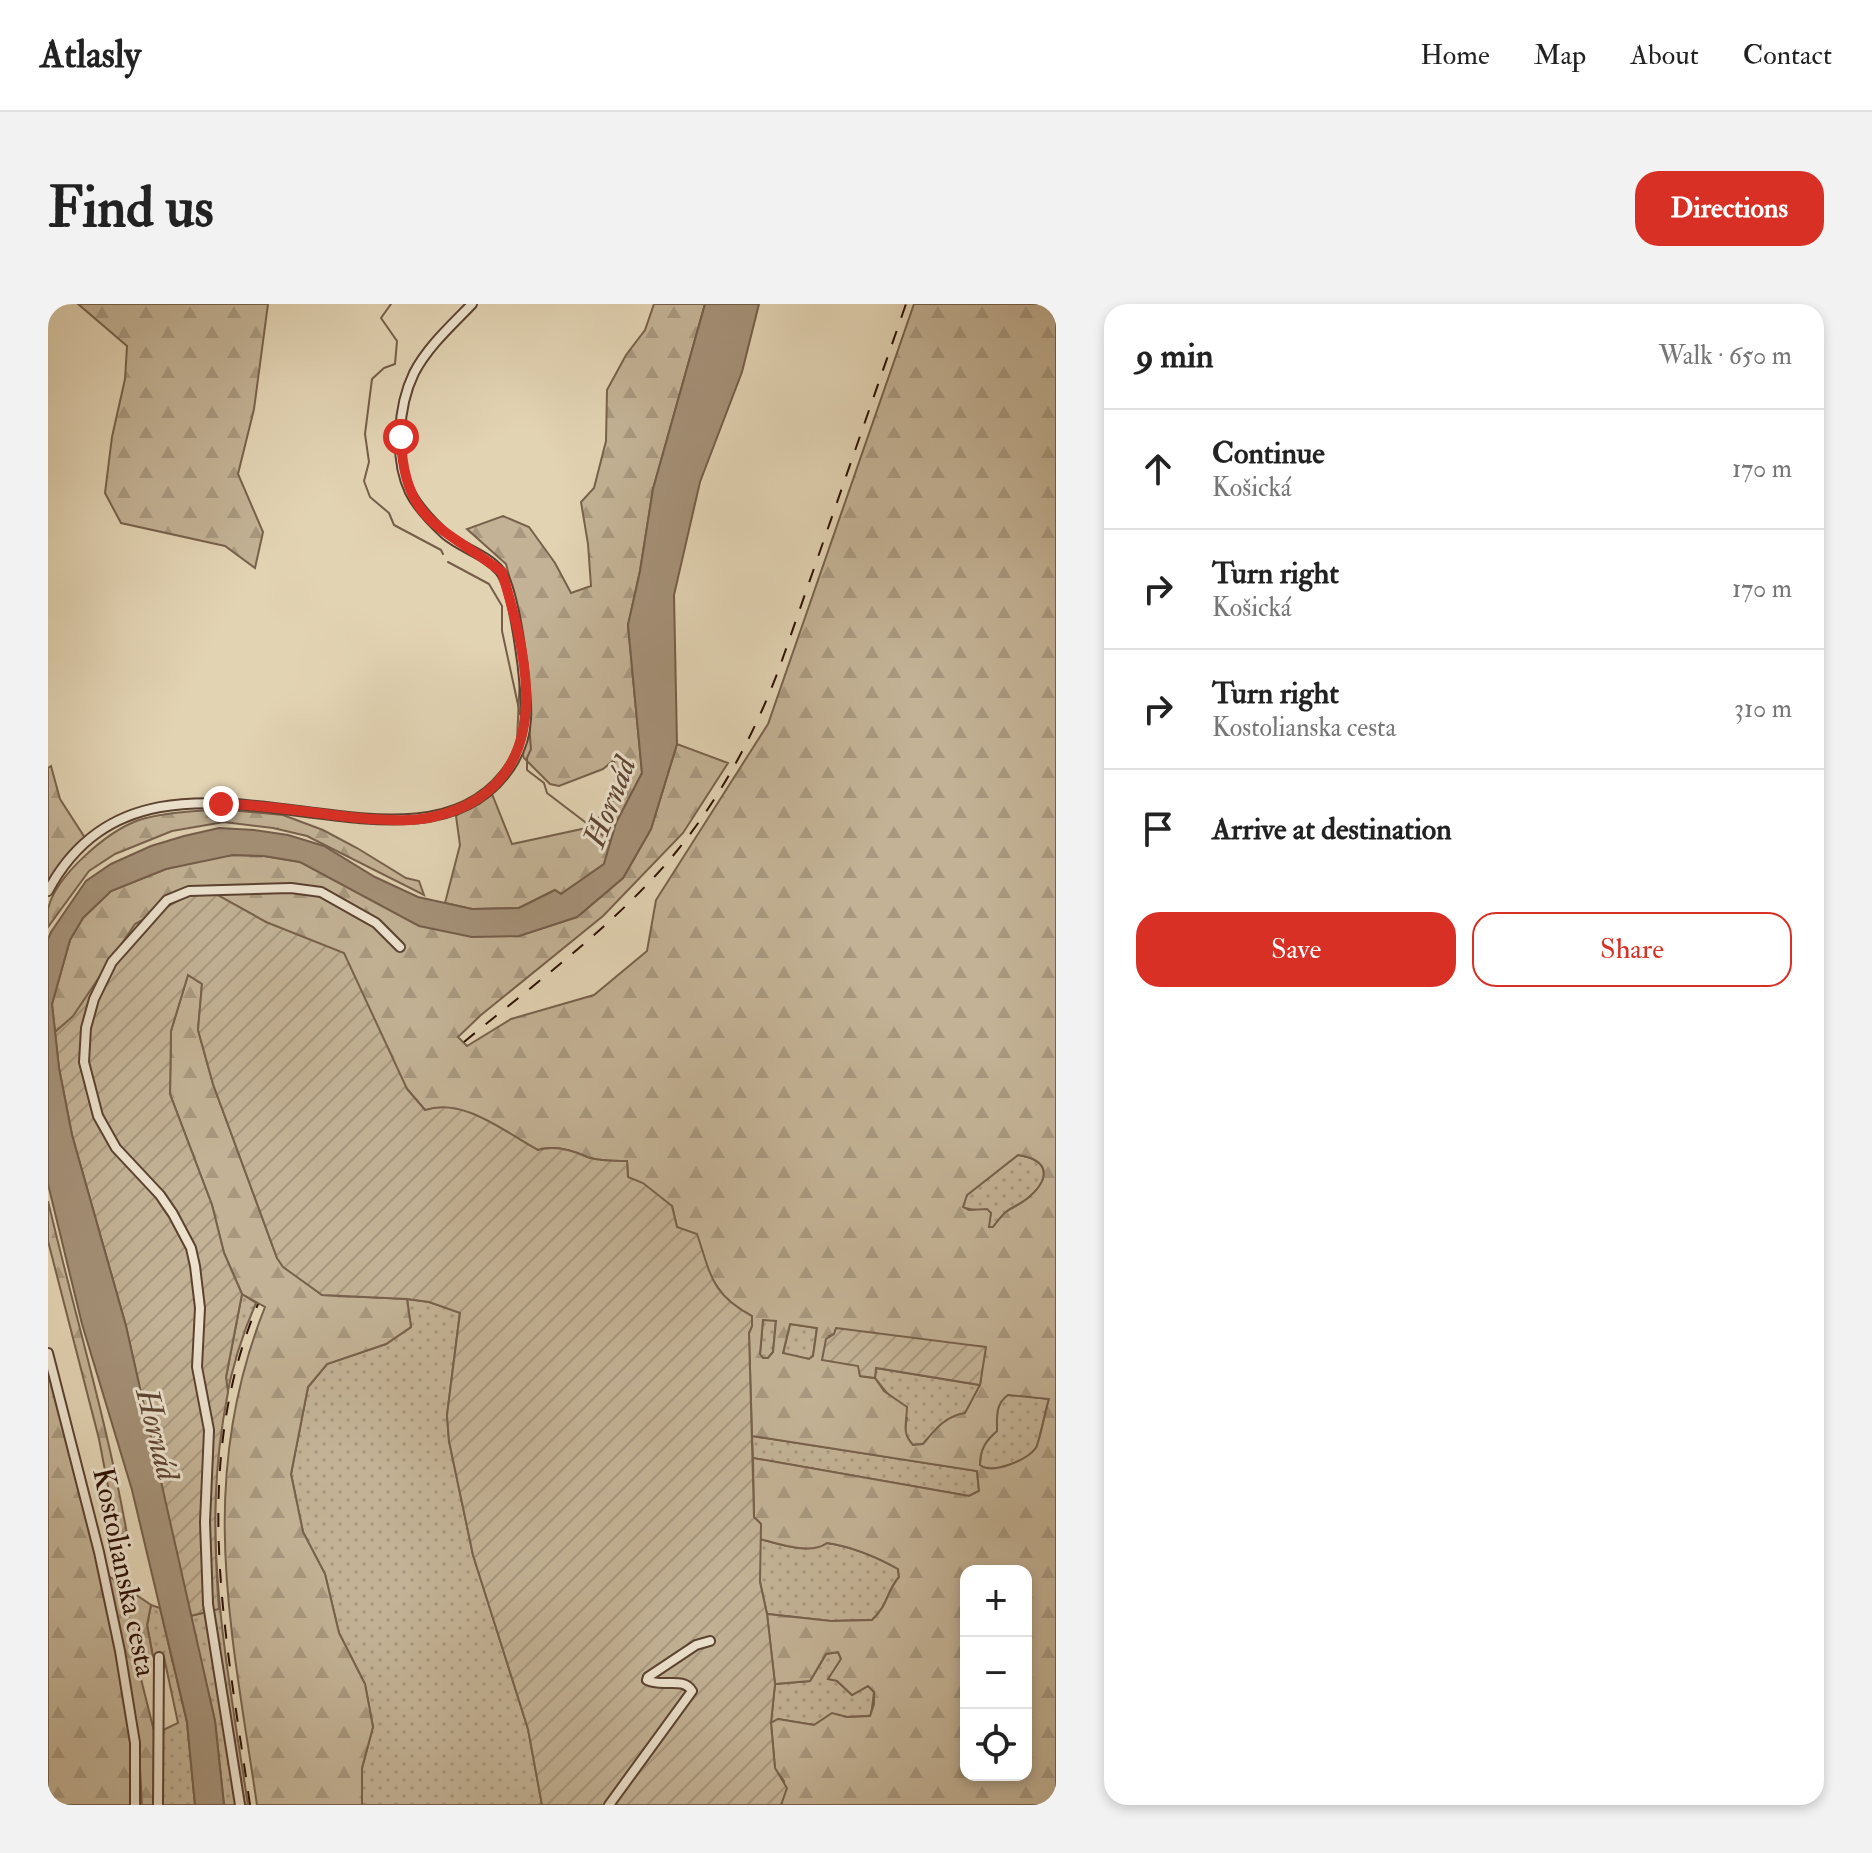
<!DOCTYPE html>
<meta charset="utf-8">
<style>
:root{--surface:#fff;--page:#f2f2f2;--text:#222;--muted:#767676;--line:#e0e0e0;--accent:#d93025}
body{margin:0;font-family:"IM FELL Double Pica",serif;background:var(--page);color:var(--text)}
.controls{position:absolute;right:24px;bottom:24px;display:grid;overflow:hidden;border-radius:16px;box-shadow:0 4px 12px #0003}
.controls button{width:72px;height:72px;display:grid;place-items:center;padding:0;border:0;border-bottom:2px solid var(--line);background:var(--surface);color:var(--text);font:40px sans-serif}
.stop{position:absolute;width:24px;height:24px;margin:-18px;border:6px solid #d93025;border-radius:50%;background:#fff}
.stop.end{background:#d93025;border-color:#fff;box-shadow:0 2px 8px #0008}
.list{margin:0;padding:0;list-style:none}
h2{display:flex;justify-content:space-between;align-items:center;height:104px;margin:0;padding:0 32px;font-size:34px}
h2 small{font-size:26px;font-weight:400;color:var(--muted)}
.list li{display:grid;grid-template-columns:52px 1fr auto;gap:24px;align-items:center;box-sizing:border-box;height:120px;padding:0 32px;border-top:2px solid var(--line)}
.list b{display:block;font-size:30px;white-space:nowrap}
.list p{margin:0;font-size:26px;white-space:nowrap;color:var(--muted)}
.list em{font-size:26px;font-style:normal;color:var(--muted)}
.actions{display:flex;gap:16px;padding:24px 32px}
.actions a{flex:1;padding:18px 0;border:2px solid var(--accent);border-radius:24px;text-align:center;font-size:28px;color:var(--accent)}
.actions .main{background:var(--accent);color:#fff}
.icon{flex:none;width:44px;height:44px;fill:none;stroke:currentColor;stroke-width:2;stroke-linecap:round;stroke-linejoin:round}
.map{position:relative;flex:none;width:1008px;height:1501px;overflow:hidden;border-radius:24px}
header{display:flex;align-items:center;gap:48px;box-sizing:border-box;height:112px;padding:0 40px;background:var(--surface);border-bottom:2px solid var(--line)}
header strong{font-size:38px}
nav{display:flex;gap:44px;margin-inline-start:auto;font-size:28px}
.intro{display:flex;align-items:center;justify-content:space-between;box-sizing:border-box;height:192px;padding:0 48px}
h1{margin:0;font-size:56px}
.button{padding:20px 36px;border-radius:24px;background:var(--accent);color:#fff;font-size:28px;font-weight:700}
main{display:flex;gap:48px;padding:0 48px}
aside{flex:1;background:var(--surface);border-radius:24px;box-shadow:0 4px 12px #0003}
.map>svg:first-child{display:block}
</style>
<header>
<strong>Atlasly</strong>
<nav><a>Home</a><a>Map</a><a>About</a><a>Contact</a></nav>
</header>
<div class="intro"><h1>Find us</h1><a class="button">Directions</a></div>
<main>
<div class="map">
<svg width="1008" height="1501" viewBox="0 0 1008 1501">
<defs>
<pattern id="grass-dots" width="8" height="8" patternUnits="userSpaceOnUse" patternTransform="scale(2)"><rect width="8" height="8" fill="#c3b295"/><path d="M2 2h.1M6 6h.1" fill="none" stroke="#a8987f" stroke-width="1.8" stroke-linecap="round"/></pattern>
<pattern id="forest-firs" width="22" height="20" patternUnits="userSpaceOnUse" patternTransform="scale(2)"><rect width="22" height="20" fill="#c3b295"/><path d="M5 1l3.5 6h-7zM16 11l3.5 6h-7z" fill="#a8987f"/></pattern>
<pattern id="garden-furrows" width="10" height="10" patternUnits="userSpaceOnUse" patternTransform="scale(2)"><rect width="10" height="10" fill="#c3b295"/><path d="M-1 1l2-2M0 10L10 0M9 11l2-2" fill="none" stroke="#a8987f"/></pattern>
</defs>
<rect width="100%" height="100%" fill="#e2d3b3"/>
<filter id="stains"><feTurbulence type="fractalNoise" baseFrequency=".0025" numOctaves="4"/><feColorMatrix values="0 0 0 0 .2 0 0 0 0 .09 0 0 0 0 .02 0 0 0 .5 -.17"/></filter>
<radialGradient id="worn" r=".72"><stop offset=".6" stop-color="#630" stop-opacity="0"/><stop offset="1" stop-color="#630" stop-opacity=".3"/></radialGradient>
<g fill="url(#grass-dots)" stroke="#78614c" stroke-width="2">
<path d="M970,851c32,5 33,24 10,43 -7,6 -16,9 -22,14 -5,4 -9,11 -13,15h-5l3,-14c-11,-4 -19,-2 -29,-6l5,-12z"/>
<path d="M194,990l14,9c-71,161 -33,335 -8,502h-6l-32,-213 -4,-65 20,-150z"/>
<path d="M359,995l22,3 31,10 -13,103 2,26 24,114 55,174 14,76h-180v-37l11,-41 -8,-43 -26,-51 -14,-59 -22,-42 -12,-58 17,-87 19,-23 59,-20 25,-17z"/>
<path d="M715,1015l13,1 -3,32 -5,6h-5l-3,-3z"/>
<path d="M742,1020l27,4 -4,28 -4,3 -26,-5z"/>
<path d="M828,1064l104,17 -15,29c-20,2 -30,16 -42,30l-10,1c-9,-10 -9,-15 -6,-27l-32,-40z"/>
<path d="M961,1090l40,5c-3,9 -10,44 -13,49 -9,12 -43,27 -56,17 0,-15 5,-24 17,-34 0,-15 -2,-28 12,-37z"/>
<path d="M704,1132l225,35 2,20 -10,5 -216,-38z"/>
<path d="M712,1235c19,5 50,16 67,4 26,4 48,13 71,26l1,8c-13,15 -10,27 -27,43l-41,1 -64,-7 -7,-32z"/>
<path d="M103,1301l9,3 27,114 8,83h-34v-74l17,-8 -14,-66h-11l-6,-32z"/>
<path d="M159,1308l30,193h-13l-9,-84 -25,-105z"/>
<path d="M790,1348l3,6 -4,23 15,14 16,-9 6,6 -3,24 -24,1 -15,-3 -18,11 -36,-6 -7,4 4,-39 35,-3 16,-27z"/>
</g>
<g fill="url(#forest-firs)" stroke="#78614c" stroke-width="2" fill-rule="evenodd">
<path d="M30,0h190l-14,105 -16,65 25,58 -8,36 -30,-22 -104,-23 -16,-30 7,-56 13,-58 2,-33z"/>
<path d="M606,0h51l-52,185 -13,82 -12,54 14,148 -26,50 -12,41 -43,30 -6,-4 -36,18 -47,1 -27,-6 15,-58 -4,-29 34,-27 22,55 79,-17 26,-31 -3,-36 -11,9 -44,17 -9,-2 -26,-26 -7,-18 4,-86 -6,-56 -9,-34 -39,-35 36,-13 26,11 26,36 16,30 20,-7 -3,-42 -7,-42 13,-14 12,-47 1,-51 19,-35 19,-25z"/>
<path d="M866,0h142v1501h-275l3,-24 -9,-12 -4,-46 7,-4 36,6 18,-12 15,4 23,-1 4,-12v-12l-6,-6 -16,9 -15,-14 -9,-2 13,-20 -3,-7 -12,2 -16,27 -35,3 -8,-70 64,7 41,-1c17,-16 14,-28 27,-43l-1,-8c-23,-13 -45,-22 -71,-26 -17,12 -48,1 -67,-4l1,-15 -7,-7 -1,-59 216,38 10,-5 -2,-20 -225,-35 -3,-103 3,-7 -14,-17 -10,-7 -16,-23 -6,-10 -4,-19 -25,-23 -5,-21 -44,-29 -1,-16c-12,0 -29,0 -40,-4 -13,-6 -32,-12 -49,-7l-48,-27 -65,-13 -159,-188 -63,-35 -125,135 -23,10 -3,-28 18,-64 13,-22 28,-27 55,-22 42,-11 25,-3 31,1 36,6 219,74 58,-19 46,-39 28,-49 26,-85 51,19 -45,70 -80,83 -122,99 -23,22 9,9 44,-27 83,-24 53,-44 9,-51 112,-176zM970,851c32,5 33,23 10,43 -7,6 -15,9 -22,14 -5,4 -9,10 -13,15h-4l2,-14 -4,-4 -18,1 -6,-3 4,-12zM715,1016l13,1 -3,31 -5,6h-5l-3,-4zM742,1020l27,4 -4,28 -4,3 -26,-6zM786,1030l151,13 -5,38 -15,28c-20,3 -30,17 -42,31l-10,1c-12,-13 -6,-22 -6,-38l-23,-16 -9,-13 -15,-2 -1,-10 -30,-30zM960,1091l41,4c-3,9 -10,45 -13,49 -9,12 -44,27 -56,17 0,-15 5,-24 17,-34 0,-14 -2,-27 11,-36zM918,1267h60v204h-60z"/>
<path d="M3,462l9,33 27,42 -39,51v-124z"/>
<path d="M170,505l65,6 40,15 34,18 49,30 13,3 5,14 -117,-59 -34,-8 -49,-6 -52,9 -57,23 -26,17 -41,56c0,-5 0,-13 0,-18 8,-34 60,-78 91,-89 25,-8 53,-8 79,-11z"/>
<path d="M140,671l14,9 -4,46 15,54 64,174 45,37 85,4 4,28 -25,17 -59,20 -19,23 -17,87 12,58 22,42 14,59 26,51 8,43 -11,41v37h-105c-26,-177 -61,-325 8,-498l-23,-13 -18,-41 -12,-48 -42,-111 1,-63z"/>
<path d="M0,897c26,111 59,220 79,333l-8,10 -20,-105 -51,-198z"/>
<path d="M0,1048l51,200 36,191v62h-87z"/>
<path d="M59,1271l44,30 -4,20 6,32 -17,2 18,72 1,74h-13l-3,-55z"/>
</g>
<g fill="url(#garden-furrows)" stroke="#78614c" stroke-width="2">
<path d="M155,583l63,35 78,31 63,136 18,21c38,-13 80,22 113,40 17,-5 36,1 49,7 11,4 28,4 40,4l1,16 15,6 29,23 5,21 20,7c14,41 14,60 55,82v10l-3,7 5,184 7,7 -1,58 7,32 8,70 -4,39 4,45 12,20 -6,17h-239l-14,-76 -55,-174 -24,-114 -2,-26 13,-102 -31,-11 -22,-3 -85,-4 -39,-28 -6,-9 -64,-174 -15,-54 4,-46 -14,-9 -17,56 -1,63 42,111 12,48 18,41 -16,83 2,15c-15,77 -15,139 -9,217l-29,7 -64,-290 -54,-191 -13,-67 -4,-36 18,-16 62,-92z"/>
<path d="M788,1024l150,19 -6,38 -104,-17 -1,10 -15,-2 -2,-10 -36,-6 4,-21 8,-5z"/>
</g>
<path fill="#a59178" stroke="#755d4a" stroke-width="2" d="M657,0h54l-17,68 -42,110 -26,113 3,149 -26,85 -28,49 -46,39 -58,19 -47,1 -53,-11 -119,-64 -36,-6 -31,-1 -67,14 -55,22 -28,27 -13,22 -18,64 7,64 13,67 54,191 89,395 9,84h-29l-8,-83 -27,-114 -28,-118 -50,-166 -34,-140v-245l3,-7 35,-51 25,-17 40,-18 33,-10 35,-8 35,2 34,5 36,11 51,31 43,20 54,12 47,-1 36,-18 6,4 43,-30 12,-41 26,-50 -14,-148 12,-54 13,-82z"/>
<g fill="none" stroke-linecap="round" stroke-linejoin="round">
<g stroke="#755d4a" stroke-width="2">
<path d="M343,0l-10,14 16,23 -2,23 -11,4 -12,11 -7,55 4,28 -5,19 6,16 19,16 5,12 47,25 2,4"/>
<path d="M400,258l41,22 13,22v25l18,83"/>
<path d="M481,421l2,24 -4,9v12l17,13 3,10 63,48"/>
</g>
<g stroke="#5b4130" stroke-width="12">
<g id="minor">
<path d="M0,587c102,-192 356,10 456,-116 13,-16 21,-36 22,-56 2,-26 -11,-130 -26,-148 -14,-17 -39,-23 -55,-37 -13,-12 -27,-26 -35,-42 -16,-33 -12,-86 4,-119 14,-27 38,-48 58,-69"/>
<path d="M0,1049l51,199 21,99 15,92v62"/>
<path d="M110,1501l1,-148"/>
<path d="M192,1501l-32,-201 -3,-82 4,-92 -12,-63 3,-59 -5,-42 -4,-18 -18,-34 -13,-19 -44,-47 -18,-32 -14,-54 2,-34 8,-29 18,-37 55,-62 22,-9 102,-3 30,4 55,31 24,24"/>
<path d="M561,1501l83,-114c-9,-15 -30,-3 -45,-11l1,-3 48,-32 14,-4"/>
</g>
</g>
<use href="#minor" stroke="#ece2ce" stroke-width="8"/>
<g stroke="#2e1004" stroke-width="2" stroke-dasharray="14 14" stroke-linecap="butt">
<path d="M416,738c69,-57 143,-111 202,-178 50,-58 86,-124 113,-195l127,-365"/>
<path d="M202,1501c-24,-170 -61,-336 8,-501"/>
</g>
</g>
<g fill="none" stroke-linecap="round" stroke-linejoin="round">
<path stroke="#d93025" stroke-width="10" d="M173,500c63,0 125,18 189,16 22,-1 50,-9 69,-22 74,-50 44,-155 23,-226 -58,-45 -99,-49 -101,-135"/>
</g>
<g text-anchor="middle" stroke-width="6" stroke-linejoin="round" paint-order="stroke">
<g font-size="30" fill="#2e1004" stroke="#ece2ce">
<text transform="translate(77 1268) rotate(78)" y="10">Kostolianska cesta</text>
</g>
<g font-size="32" font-style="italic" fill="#5e4432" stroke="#ece2ce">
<text transform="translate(561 498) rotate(-69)" y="11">Hornád</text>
<text transform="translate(110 1130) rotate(76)" y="11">Hornád</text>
</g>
</g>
<rect width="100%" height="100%" filter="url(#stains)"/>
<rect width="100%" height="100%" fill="url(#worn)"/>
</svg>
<div class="controls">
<button>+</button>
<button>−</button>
<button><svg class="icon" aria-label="locate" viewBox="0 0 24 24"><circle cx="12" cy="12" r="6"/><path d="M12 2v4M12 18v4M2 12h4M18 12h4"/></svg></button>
</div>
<div class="stop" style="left:353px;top:133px"></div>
<div class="stop end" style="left:173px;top:500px"></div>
</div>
<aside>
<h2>9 min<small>Walk · 650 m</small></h2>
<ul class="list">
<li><svg class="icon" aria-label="ahead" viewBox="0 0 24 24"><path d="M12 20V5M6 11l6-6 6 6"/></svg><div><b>Continue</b><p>Košická</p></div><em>170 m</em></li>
<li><svg class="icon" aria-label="right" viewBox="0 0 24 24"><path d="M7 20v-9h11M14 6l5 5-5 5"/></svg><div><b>Turn right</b><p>Košická</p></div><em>170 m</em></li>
<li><svg class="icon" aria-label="right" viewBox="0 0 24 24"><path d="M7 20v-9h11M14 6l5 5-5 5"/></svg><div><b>Turn right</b><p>Kostolianska cesta</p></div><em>310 m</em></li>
<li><svg class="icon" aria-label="arrive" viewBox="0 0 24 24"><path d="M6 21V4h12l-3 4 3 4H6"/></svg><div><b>Arrive at destination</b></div></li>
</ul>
<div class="actions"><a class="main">Save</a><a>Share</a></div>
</aside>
</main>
